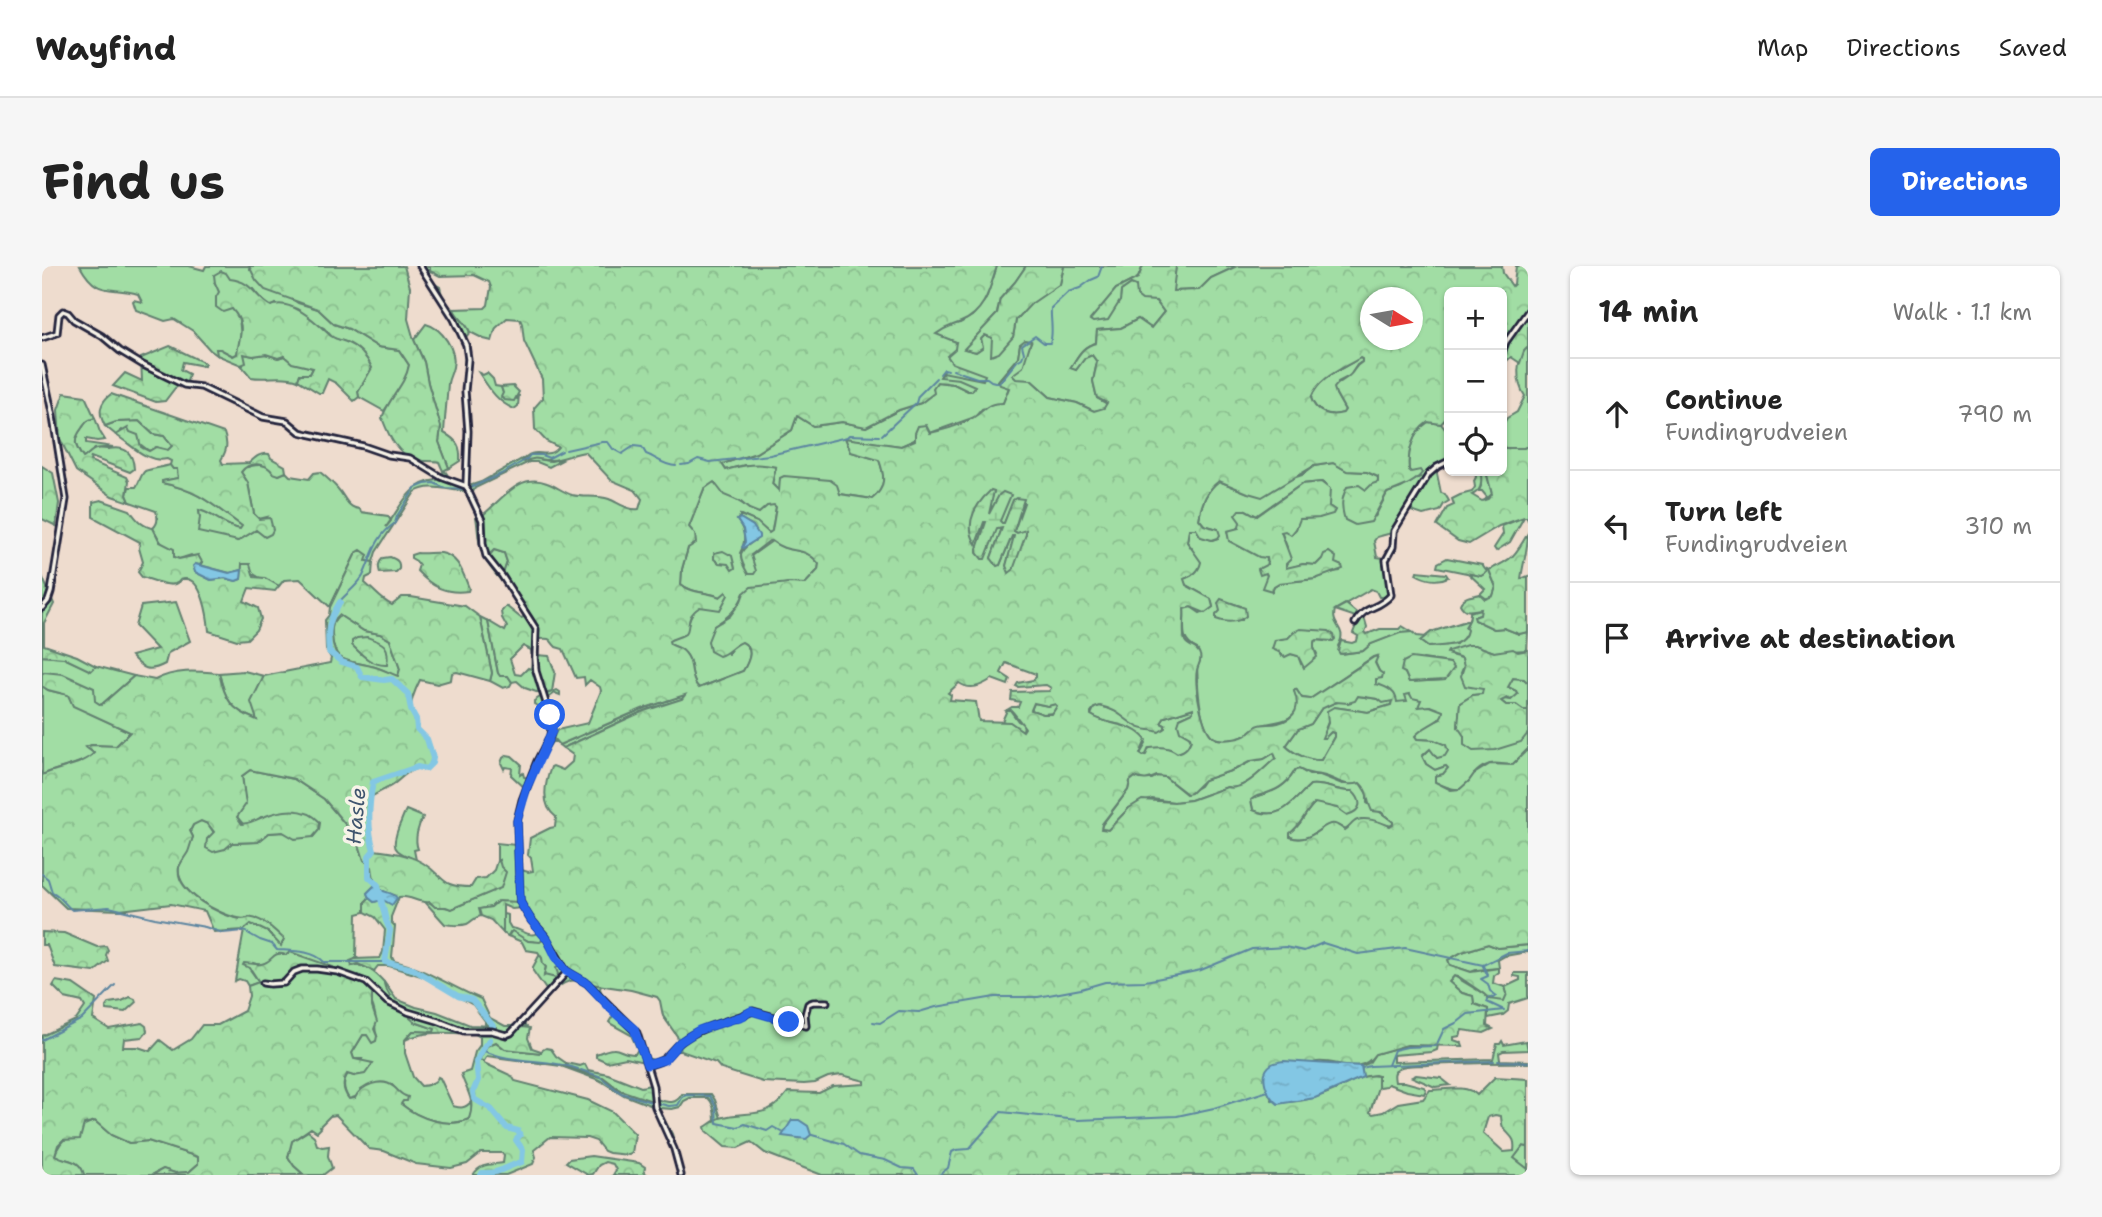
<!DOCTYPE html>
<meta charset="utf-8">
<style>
:root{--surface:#fff;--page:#f6f6f6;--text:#222;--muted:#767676;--line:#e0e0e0;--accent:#2563eb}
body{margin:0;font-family:"Shantell Sans",sans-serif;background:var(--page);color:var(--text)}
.controls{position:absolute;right:21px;top:21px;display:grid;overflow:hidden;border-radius:10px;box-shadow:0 2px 5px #0004}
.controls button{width:63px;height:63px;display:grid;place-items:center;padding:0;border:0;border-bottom:2px solid var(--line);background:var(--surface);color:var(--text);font:35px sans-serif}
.compass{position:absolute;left:1318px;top:21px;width:63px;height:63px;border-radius:50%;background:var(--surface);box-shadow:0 2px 5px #0004;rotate:101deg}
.stop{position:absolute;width:21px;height:21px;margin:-16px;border:5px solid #2563eb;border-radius:50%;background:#fff}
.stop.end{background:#2563eb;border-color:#fff;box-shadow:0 2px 7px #0008}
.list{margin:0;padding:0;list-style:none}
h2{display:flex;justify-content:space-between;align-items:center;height:91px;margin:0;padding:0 28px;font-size:30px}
h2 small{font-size:23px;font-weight:400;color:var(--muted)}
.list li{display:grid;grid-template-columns:46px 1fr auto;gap:21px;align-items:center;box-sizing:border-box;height:112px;padding:0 28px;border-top:2px solid var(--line)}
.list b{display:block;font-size:26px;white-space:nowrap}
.list p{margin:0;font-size:23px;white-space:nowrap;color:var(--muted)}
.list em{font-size:23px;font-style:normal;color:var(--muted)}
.icon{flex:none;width:38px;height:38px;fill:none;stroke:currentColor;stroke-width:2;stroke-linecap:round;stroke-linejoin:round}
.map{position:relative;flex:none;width:1486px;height:909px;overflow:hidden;border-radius:10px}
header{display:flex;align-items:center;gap:42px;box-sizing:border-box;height:98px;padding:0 35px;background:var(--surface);border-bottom:2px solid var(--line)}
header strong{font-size:33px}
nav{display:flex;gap:38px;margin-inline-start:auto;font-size:24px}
.intro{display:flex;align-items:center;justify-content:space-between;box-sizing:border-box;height:168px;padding:0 42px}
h1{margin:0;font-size:49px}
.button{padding:18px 32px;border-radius:10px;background:var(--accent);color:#fff;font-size:24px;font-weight:700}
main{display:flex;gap:42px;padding:0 42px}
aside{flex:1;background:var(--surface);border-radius:10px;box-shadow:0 2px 5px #0004}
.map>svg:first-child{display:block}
</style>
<header>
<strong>Wayfind</strong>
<nav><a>Map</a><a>Directions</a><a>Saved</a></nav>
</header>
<div class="intro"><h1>Find us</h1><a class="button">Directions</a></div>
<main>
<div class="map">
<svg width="1486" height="909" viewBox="0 0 1486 909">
<defs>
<pattern id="forest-crowns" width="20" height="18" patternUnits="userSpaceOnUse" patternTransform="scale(1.75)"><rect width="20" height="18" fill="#a1dda4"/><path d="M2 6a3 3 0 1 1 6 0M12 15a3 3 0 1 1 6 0" fill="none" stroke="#8abd8e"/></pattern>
<pattern id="wetland-marsh" width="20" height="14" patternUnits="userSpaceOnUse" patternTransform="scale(1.75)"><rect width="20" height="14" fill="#a1dda4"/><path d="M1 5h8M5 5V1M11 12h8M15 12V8" fill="none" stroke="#8abd8e"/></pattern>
<pattern id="water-ripples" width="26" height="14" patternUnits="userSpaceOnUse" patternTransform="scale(1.75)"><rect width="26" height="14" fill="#83c7e4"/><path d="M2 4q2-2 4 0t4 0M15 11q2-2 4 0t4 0" fill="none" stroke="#71abc4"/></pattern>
</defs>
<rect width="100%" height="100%" fill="#eedcce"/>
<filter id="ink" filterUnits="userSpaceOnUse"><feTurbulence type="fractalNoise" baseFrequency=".0143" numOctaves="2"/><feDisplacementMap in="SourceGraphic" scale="14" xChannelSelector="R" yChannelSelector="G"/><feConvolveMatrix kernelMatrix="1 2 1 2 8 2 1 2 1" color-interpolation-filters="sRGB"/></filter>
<g filter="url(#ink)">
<g fill="#a1dda4" stroke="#628070" stroke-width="2" fill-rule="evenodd">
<path d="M38,0h109l15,4 2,-4h43l1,3 48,34 20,6 16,15 15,5 29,18 21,3 10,15 -2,13 -23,33 -25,-14 -1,-5 7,-12 -17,-37 -15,-5 -9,-10 -48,-24 -5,3 -8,-5 -10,-13 -38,-6 24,34 2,21 -4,16 -4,2 -13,-7 -3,1v5l-7,-5 -17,-19 -19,-12 -9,2 -29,-11 -3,-9 1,-1 8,2 -4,-8c-29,-8 -41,3 -58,-28z"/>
<path d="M375,0h13v5l-3,3 6,9 7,4c2,9 4,18 14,22 3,9 11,12 16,23l-5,6 4,18 -2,37 4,39 -3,33 1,21 12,-4 41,-23 4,2c10,-6 14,0 25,0 4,-1 7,-2 11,-1l-13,7 -12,-5h-8l-54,26 -3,6 9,19 3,1 1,28 5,13 4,-5 10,3 3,9 -4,12 32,48 4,17 -3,13 11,42 10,-4 3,2v3l-5,-2 -8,6 7,27 3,4 -4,8 2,4h-3l-13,19 -21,62 4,47 -1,20 5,18 20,24 14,27 31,25 10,1 -1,4 3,7 32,31 6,10 6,21 9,3h4l18,-22 3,12h-8l-11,11 -10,4 -2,2 5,14 1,17c11,3 19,7 26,-5h29l4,6 6,18 -6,3c0,-8 -1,-18 -7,-23h-18l-6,3 -4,6 -8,2 -14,-1 14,26 12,41h-5l-6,-23 -20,-44 -3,-3 -26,-10 -25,-15 -38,-14 -74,-10 -3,5h-3l-2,-2 8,-14 9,-3 9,7 36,4v-2l5,-3 5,1 5,7 10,7v3l29,10 8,1 17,13 31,10c-2,-20 -6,-45 -15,-64 -5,-10 -15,-15 -23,-23 -24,-25 -35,-51 -67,-14 -7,8 -18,15 -22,25l3,3h-6l-12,10 -8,-2 -6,-9 -10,-2v-3l-12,-16 -52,-29 -32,-10 5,-5c31,7 57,26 87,38l9,19 15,8h7l12,-8 23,-27 -14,-20v-4l7,-13 6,12 -2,10 16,-11 -13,-22 -19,-2 -18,-9 -2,4 -5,-3v-19l5,1v8l3,5c12,1 18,11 29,4l-14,-16 -7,-14 -24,1 -4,4 -11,2 1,7c-7,1 -8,5 -14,8 -6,2 -17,1 -22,0l-19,-21 3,-1c8,7 13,3 23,7l49,-22 -2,-27 -2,1v-18l18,2v-24l10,-33 -14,-13 1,-7 -7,-1 -1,2 -3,-6 2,-5 4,-3 5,1 9,8 -1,11 3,-2 1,4 5,1c6,-15 31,-55 15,-69 -3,-2 -6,-3 -10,-5v-3l6,-4 -5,-25 -4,-4c2,-14 4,-30 0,-43 -1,-7 -8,-13 -12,-18 -5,-7 -9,-17 -15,-23 -8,-9 -17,-19 -22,-31 -8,-21 0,-45 -19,-62 -17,-1 -33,-8 -48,1l-39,60 -3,10 -7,-1 -10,-8 -26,54 -30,-28 -16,1 -5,6c-14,-5 -26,-10 -37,-22v6l-12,3 -30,-8 2,-3 -11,-7 -12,4c-13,-5 -20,-20 -26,-31 5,-4 5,-11 3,-17l-26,-9 -3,-7 2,-8h7c3,-4 5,-13 9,-16 4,-2 19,-4 25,-6l3,4h4l1,9 -16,3v2c37,7 51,23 81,42l-3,4c-19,-3 -24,-15 -41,-18l1,6 37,24 19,-11 11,-13 -8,2 -5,-5 -6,-31 -7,-11c6,-7 1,-3 10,-6 13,-3 17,0 28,9l7,-3 4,4 19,3 5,-6 6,-1c6,5 13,11 18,17 8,9 9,19 22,20l1,3 27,4 3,5 -5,6c15,-20 22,-44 51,-47l1,-4 7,-5 6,9 12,4 3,-47 -3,-43 2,-44 -9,-23z"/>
<path d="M955,0h29l-11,16 -15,17 -3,15 -32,35 11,3 7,-5 -2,-8 4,-4 7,3 21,-1 3,-17 15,-17 29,-19 4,-18h79l-5,12 -22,11 -25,31 29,-19 1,-10 10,-7c14,4 25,16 33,28l-13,16 -13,-9 -17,9 -24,2 -1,13c-14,3 -18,13 -25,24l5,3 9,-12 7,-3 5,7 -4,19 4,17 10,6 -3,5 -10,2 -17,-8 -27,-6 -19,-17h-15l-4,-5 15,-24 4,-9 -11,2 -2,13 -20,24 11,6 -6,16 -21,6 -7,8 -45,16 -29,13 -55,-7 5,13 28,8c6,16 7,27 -6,39l-92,-14 -1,6 -8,-7 4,-17 -32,-2 -18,5 -4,-6 34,-11 36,-23 5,-14 16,10 29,-4 24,5 33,-17 22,-7 16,-21 17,2 14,7h4l-33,-13 13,-15 -5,-7 9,-14 -21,-7 13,-10 12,-2 12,-7 14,-17z"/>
<path d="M1134,0h61l-26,12 -12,12 -27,1z"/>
<path d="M384,58c16,4 31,26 27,43 -1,6 -4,10 -5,16 -1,16 -3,33 -4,50 13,7 17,13 16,28l-11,7 -10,-26 2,-15 -13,-44 -4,-21 -10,-22z"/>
<path d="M1486,81v99l-4,2h-19l-3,-3v-19l5,-8 10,-6 8,-16c-9,-13 -10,-38 3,-49z"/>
<path d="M202,88l9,2 12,-2 13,4 6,-2 8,6 21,6 -3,6h-10l-2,6c-14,-6 -32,0 -47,-3l-10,-12h2z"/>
<path d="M1318,92l2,1v3l-5,3 -7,11 -12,6 -2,12 9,16 -2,3c-14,5 -27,-1 -32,-15 7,-20 31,-29 49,-40z"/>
<path d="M437,107l4,2 4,-2 6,6 2,7 6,1 2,6 14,6 2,-4 -1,11 -4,3c-17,-7 -25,-21 -35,-36z"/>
<path d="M53,152l5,14 5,8 -8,1 -11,-2v4l27,4 -18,2 -9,9h-3c-9,-13 -10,-18 -1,-30 5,-7 5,-8 13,-10z"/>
<path d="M97,155l14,13 11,2 8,10 -5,5 -10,-4 -8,4 -27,-21 -6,5 -11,-9 11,-4z"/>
<path d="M1386,156l13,2 8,10v24l-15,7 -3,4 -39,64 -15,4 -3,4 3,16 7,1 4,35 -3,4h-6l-3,-6 -5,-2 -36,21c-5,18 14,17 3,36l4,8 21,-3 8,-7 29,-12h12l5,4 9,1 -6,4 8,6 28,-3c5,-9 15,-23 14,-32l9,-3 3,3 -2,3 -4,1 -1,4 19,9 10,-1 15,6 9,-2 -1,18 -33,2 -19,-7 -25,10 12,3 2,8 -3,7 21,15 2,3 -2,3 -9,1 -13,8 -2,24 70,6v16l-16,16c-7,0 -16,-3 -22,-1 -30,9 -13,39 -55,18v-6l11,-10 -11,4 -9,-6 -4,-7 8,-8 4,-9 -17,-1 -2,-3 6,-8 20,-9 -11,-13 -10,2c-8,-9 -13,-4 -24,-6l-21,-18 4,-13 -4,-9 2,-6 -4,1 -63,42 -8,-1 -6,-9 -2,2c3,7 7,14 2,20 -10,14 -25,9 -39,16 -5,2 -8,7 -13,9 -5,3 -20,5 -26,3 -22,-4 -21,-73 -21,-90 -19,-9 -11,-23 -13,-41l7,-1 9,6 13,-6 -2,-8 -25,-14 -3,-6 9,-4v-27l-5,-6 2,-13 7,-1 5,9 11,3 6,-2v-9l-14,-4 -5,-6c2,-15 8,-29 20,-38l29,12 54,-18 12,-9 19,-3 14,8 20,1 11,5 -3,40 12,-24 14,-5 19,-11 -11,-6c-2,-18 3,-38 19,-49zM1280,216l5,3 2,21 5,4 -15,8 -20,1 -3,10 -15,2 6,16 -1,22 17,-5 13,1 6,-6 20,7 -2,5 -8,1 -17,7 -36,4 -5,3 -2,5 -6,-18 1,-16 -39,-25 11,-4 7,-18 10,6 46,-32zM1189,337l10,3 1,14h-9l-16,-5 3,-4v-3zM1252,366l31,9 -8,-1 -3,2v6l3,6 -16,10 -3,-8 -7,-2 -9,2 -3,-4zM1381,393l27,4 -5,17 -36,2 -4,-9z"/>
<path d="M1394,203l5,24 4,1 4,7 -5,3 -4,7 -17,4 -12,-4 19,-34z"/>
<path d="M1422,205h22l6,23 -7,6 2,-3 -5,-6h-3l2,-5v-11l-6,-3 -6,2z"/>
<path d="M672,215c13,18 21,15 35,28l24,-5 3,3 -4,24 -3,2 -13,-11 -15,-7 -4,5c9,11 9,22 3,33l11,7v-4l21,-15c17,14 32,3 47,23l-1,6 -13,14 -6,1 -11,-2 -44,10c-6,16 -16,24 -30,33l14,28 6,-9 8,-4c13,7 7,20 1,30l-44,17c-11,-10 -3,-28 -18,-39 -4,-2 -8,-3 -12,-5v-3l18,-19 7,-12 27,-13c-13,-5 -31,-4 -40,-13l1,-15 6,-21 1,-21 15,-38z"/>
<path d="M1482,251l-14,25 -14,9 -2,-3 9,-14 -1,-8z"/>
<path d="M1445,303l2,1 7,17 -3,9 -6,3 -7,-5 5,-5 -17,-16 13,3 6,-4z"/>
<path d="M1375,305l29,3 2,3c-10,5 -22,3 -32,-3z"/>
<path d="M297,349l25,16 16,3 10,6 10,29 -2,8c-9,-4 -17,-9 -27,-11 -21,-6 -38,-1 -39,-31 -1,-8 1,-15 7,-20z"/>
<path d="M438,351l8,4 10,52 4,3h6l4,6 -2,4 -7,2 -13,-7 2,-8z"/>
<path d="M0,390l22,2 27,12 5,-4 38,10 -33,29 -56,-33 -3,2z"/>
<path d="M202,405l20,5 -9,35 2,9c-26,-10 -32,-20 -38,-47z"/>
<path d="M1471,412l11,1 4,4v27h-5l-7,-5h-10l-5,-4 1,-2 9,1 5,-9 -8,-4z"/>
<path d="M0,420l6,4 20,5 21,18 41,19 -14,14 -25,-1 -4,3 8,6c-14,11 -37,13 -53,21z"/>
<path d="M644,428l-4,5 -38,12 -81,37 -4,-3 83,-36z"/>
<path d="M1316,430l34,5 -1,4 -23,7 -34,-5 -10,25 4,2 3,-2 3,1v4l-13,23c-11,1 -27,-6 -35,-14l12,-17 13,-5 10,-15 7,-4z"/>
<path d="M992,437l14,3 7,-2 2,2 -4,7 -10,1 -12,-4z"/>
<path d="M1058,440c31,6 30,31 65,19l-4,-2 4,-6 29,-9v4l-14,6 11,22c-3,8 -6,11 -14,13 -12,-9 -21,-2 -34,3l-3,-2 6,-10c-13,-25 -35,-16 -55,-29l3,-7z"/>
<path d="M965,444h3l8,11 6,3 -1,7c-7,0 -13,-8 -21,-10z"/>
<path d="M1232,487l2,5c-12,10 -32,34 -49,29l-36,13 -17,2 -22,-3 -23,9 -21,22 -7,-1 1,-4 26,-35 2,-9 5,-4 17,2 5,-3 8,1 21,17 14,-8 4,-6 32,-11 15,-8 13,-2z"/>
<path d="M1257,503l10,6h11l22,9 18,-1 7,11v9l27,19 -1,2 -2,2 -30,-7 -16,11c-24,-18 -28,17 -55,7v-4c12,-8 15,-22 26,-31l21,6 15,-17c-15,1 -26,-8 -42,-6 -18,17 -29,37 -57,25l-2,-10c6,-6 8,-4 16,-7 13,-4 22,-11 28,-23z"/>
<path d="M208,504l44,9 30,20 33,39 7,22 8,7 3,18 -8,8 2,5 -4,4v10l-8,2 -1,43 3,2h-4l-3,7c13,-3 24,7 32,16l1,5 5,9 -1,5 21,11 4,10 22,7 -2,3 -21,-1 -8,9v13l8,24 8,9c6,0 15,-3 17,-9l2,1 13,28c8,2 11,3 18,-4l1,9 -3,8c-22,10 -51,-1 -68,-15l2,-3 -2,-6 -9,-10 -43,14c-6,-9 -7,-17 -1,-25l6,2 8,-17h-8l-2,-6 11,-18 14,1c-4,-9 0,-14 -2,-22 -2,-11 -8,-22 -14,-32l-23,-6 -52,-21 -26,10 -7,-2 -4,5 10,14 -11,4 -3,-5 -6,-2 -4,2 9,-51 7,-6 17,8 13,13c-5,-7 -9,-17 -17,-22 -10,-5 -16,-3 -26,-5 -19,-4 -64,-26 -59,-51 2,-6 11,-21 14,-30l-3,-6 4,-8 7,-2 7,3 17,25 7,-6 26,-1 11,-9 14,-1 30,5 5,-7 2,-8 -59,-5 -8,6 -10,1 -6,-7 8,-13 -3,-28z"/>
<path d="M364,544l17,7c-5,9 -9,22 -5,32l-4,1 2,10c-22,-10 -26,-10 -17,-34 3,-6 4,-11 7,-16z"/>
<path d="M1446,678l10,4 30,-3v7l-23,4 -7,4 1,8 -23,2 -5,2 -21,-7 -2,-5 14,-8z"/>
<path d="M1472,707h14v25l-19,6 -1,7 -5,4 -15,3v-9l-14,-5 -1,-8 -11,-3 -13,-11 5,-6 30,18h23l-2,-7 15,-7v-3l-6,-1z"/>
<path d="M1460,775l2,4 22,-4 2,9 -25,1 -4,2 1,7 28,1v2c-34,-1 -67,1 -101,2 -8,1 -20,-1 -28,3 -6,3 -5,8 -4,14h10l19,5 2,3 -2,4 -17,-3 -19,-7 -2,2 -8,1v-11l-3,-1 -12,2 -2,-11 8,-3 6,-9 32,-9h31l-1,5 -5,2 -39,3v7l100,-3 4,-15h3z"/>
<path d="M1374,809l25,3 9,7 -15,2 -23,-10z"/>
<path d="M53,855l16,14 18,8 19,-2 51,16 -1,7 -9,8 -14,1 -12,-4 -11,6h-68c-4,-17 -17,-13 -29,-20 5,-17 23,-29 40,-34z"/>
<path d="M266,865l6,5 3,9 5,2 7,-1 -1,10 4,12 -9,7h-19l-10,-9 -6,-9 4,-16z"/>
<path d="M1481,880l5,1v22l-15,-10z"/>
</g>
<g fill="url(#forest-crowns)" stroke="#628070" stroke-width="2" fill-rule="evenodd">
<path d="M207,0h155l6,21 -2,32 6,21 10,22 4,21 13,44 -2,15 10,26 -6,3 -4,-9c-8,-2 -16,0 -22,-2 -21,-6 -28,-24 -35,-42 7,-21 23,-32 27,-53l-10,-15 -21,-3 -29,-18 -15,-5 -16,-15 -53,-19 -9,-10z"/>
<path d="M388,0h567c-7,22 -12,47 -36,56 -12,5 -14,4 -25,12l20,8 -1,7 -8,7 5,7 33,12 -2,5 -40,-8 -3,5 19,2 16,7 -3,5h-4l-14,-7 -17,-2 -4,6 1,5 -13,10 -22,7 -33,17 -24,-5 -29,4 -16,-10 -5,14 -36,23 -34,11 4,6c17,-5 32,-8 50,-3l-4,17 7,7 1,-13 4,-2 46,4 7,5 3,9 32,5c14,-11 13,-23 7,-39l-28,-8 -6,-14 56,8 14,-6v-7l3,-7 8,-1 4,8c14,-3 32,-8 44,-16 12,-7 11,-14 29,-14l6,-15 -9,-3 -2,-4 20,-24 2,-13 5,-4 6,1 -8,26 -11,8 4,4 15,1 19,17 27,6 17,8 10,-3 3,-5 -10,-5 -4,-17 4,-19 -5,-7 -7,3 -9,12 -6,-2c8,-11 12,-22 26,-25l1,-13 24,-2 17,-9 13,9 13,-16 -8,-11 -14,-1 -5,-4 -1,-10 -5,-2 -10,7 -1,10 -12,19 -15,2 -3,-2 26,-31 22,-11 5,-12h33l-3,25 26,-1 12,-12 26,-12h265l1,7 9,13 2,-2 2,-18h12v81l-4,4 -4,12 -9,-6 -9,8v-73h-53v123l-8,9 -13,-2c-16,11 -21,31 -19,48l2,2 9,-2 2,3c-8,11 -23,15 -35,20l-16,29 -16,3 -10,-5c-4,-13 -4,-21 2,-33l12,-2 7,5 6,-6 6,-2v-5l-11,-5 -20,-1 -14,-8 -19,3 -52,31 -14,-4 -29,-12c-12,9 -18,23 -20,38l5,6 14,4 2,6 -2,3 -6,2 -11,-3 -5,-8h-7l-2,13 14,20c-2,10 -9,14 -17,17l2,6 25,14 2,8 -8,6 -14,-6 -7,2c1,9 -2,24 1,32 4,7 13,5 15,14 2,6 -2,10 -3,15 -3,14 5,59 16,67 5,5 25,2 31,-1 5,-2 8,-7 13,-10 7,-3 14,-1 21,-3 19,-5 22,-17 16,-32l2,-2 6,9 8,1 64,-42 4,-1 -3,7 4,8 4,3 -1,4 -6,1v5c9,2 20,7 21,18l10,-1 -2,-6 5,-1 2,4 9,2 -3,7 12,-1 13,5c0,11 -18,13 -28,25l2,3 17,1 12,5 2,6 -3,5 -8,2 -7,-9 -8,7 4,8 9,6 11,-4 2,2 -5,6 -8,2v6l16,8 9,-1 9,-8 5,-7 16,-10 22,1 16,-16v196l-30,3 -10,-4 -26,8 -14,8 2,5 21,7 28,-4v4l-5,4 -1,7 12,4 2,7 -3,7 -15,-2 -5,-5 -25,-17 -5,-1 -5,6 13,11 11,3 1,8 14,5 -1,17 6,3 -9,4 -22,-3 -2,6 -6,1v3l8,3 1,3 -56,-1 -32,9c-15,22 -36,6 -58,8 -10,1 -39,21 -50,27l5,11c21,5 45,-2 65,-11 13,-6 27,-16 41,-13v11l-8,25 3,2 10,-2 15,-9 25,-4 7,-9c15,0 36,-6 47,5l18,-18 33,2v68l-5,-1 -9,12 14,11v6h-706l-57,-22 -14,-11 -13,6 -13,-1 -19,-16 -1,-4c5,-3 10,-7 15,-9 29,-9 46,4 68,-26l31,1 14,-7 32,-2v-3l-23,-6 -14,2 -13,6 -11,1 -41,-2 -42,-13 -5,-6 -35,-12 -4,-15 -14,-20 -3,-15 -3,-4 -26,-7 -40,-6 -22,-16 -9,-9 -14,-27 -20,-24 -5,-18 1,-20 6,2 5,-1 -2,-13 -3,-3 2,-17 20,-10 5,-1 1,-10c-16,-12 -11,-34 -5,-50l2,-1 10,4 9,-8 1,-7 -10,-7 81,-37 38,-12 3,-4 -43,14 -83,36 -6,-7 4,-8 31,-7 13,-32 -1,-4 -10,-7 -5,5 -1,-8 -8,1 -13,-29 -7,-2c-8,-8 -3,-9 -17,-8l-4,-17 -32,-48 4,-12 -3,-9 -10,-3 -5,5 -4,-13 -1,-28c18,-15 36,-42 63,-31 9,3 16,9 25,12 12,3 25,0 37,4 10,4 20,12 30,10l3,-10 -7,-9 -24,-10 -26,-28c-11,1 -22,8 -34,8 -13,1 -13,-5 -27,2l-2,-1c13,-17 24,1 36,-14l-12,-6 -11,-12 -1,-21 9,-10 -1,-19 -18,-38 -2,-17 -2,-5 -13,-1 -11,10 -4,13 -8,-2 -14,-7c-5,-12 -13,-14 -16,-23l31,-1 3,-3 3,-18 -2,-5 -15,-7 -34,1 -10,-5zM1328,32h42v42h-42zM1318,92l2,1v3c-6,3 -7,7 -11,12 -5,6 -12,7 -17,14l2,6 9,16 -2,3c-14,4 -28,-1 -32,-15 7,-20 31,-29 49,-40zM672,216l10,13 17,7 8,7 10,4 8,-7 7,-1 2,2 -4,24 -3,2 -12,-11 -17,-7v3l13,8 5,12c-19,13 -22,15 -10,36h6l2,-3 -5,-16 18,-14h3c18,15 32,3 47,23l-1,6 -13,14 -16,-1 -38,4 -7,6 -3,8 -11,15 -16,10 -6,15 2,10 9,5c10,-3 13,-10 23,-14 13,6 7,19 1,29l-44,17c-11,-10 -3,-28 -18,-39 -3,-2 -8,-3 -11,-5l-1,-3c4,-3 13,-4 17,-8 5,-5 -2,-16 14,-26l20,3 8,-15 -2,-3 -6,5c-12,-5 -30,-4 -39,-13l1,-15 6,-21 8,-5 -1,-9 -6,-7 15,-38zM952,225l-6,22 2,1 2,-7 9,16h3l10,-23 10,3 -10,28 3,2 -11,33 9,-30h-3l-12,29 -9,-7 11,-30 -5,1 -20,20 10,-27h-2l-9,21zM964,397l30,11v3l-3,3 -15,3 -2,3 2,1 28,-2 5,3 -2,3 -37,1 -1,8 9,2 -2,5h-6l-5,3h4c2,2 13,16 14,18l-2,3 -13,-9 -31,-1 -3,-19 -26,-2 1,-5 -3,-2 11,-10c12,8 22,3 33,-4l16,6 2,-6 -9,-6zM1316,430l20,3 5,4 9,-2 -1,4 -23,7 -34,-5 -7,4 1,12 -6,15h3l6,-6 3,1v4l-13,23c-11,1 -27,-6 -35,-14l12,-17 13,-5 10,-15 15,-7 12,1 7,-2zM992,437l14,3 7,-2 2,2 -5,8h-9l-12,-4zM1058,440c19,4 22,12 36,20 7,5 15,3 23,6l6,-4v-3l-4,-2 4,-6 28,-9v4l-13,6 -2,6 2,7 10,6 1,3c-3,7 -5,11 -14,13 -9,-7 -17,-6 -28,-5l-3,7 -3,1 -3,-2 6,-14c-15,-19 -37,-13 -55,-25v-3l3,-4zM1232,487l2,5c-13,10 -32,34 -49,29l-36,13 -17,2 -32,-2 -13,8 -21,22 -7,-1 1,-5 26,-34 2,-9 5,-4c8,4 14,3 22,-1l8,1 22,17 4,-1 13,-13 32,-11 15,-8 13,-2zM1257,503c10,6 12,4 22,6 16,3 21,13 39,8 9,8 6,17 12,28l9,1 12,10v2l-3,2c-8,-4 -28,-11 -36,-4 -3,2 -5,6 -9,8 -1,-1 -9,-6 -10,-6 -13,-3 -23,21 -45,13v-4c12,-8 15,-22 25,-30l22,5 10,7c15,-4 16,-14 5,-24 -15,1 -26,-8 -42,-6 -18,17 -29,37 -57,25l-2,-10c6,-6 9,-4 16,-7 13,-4 22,-11 28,-23zM1453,849l6,1c0,1 1,10 2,11 6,10 13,9 11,24l-10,1 -21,-19 5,-16z"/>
<path d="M984,0h38l-4,18 -29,20 -15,16 -3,17 -14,16 -8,3 1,-18 -7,-3 -4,4 2,8 -7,5 -12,-3 33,-35 3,-15 15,-17z"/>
<path d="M179,5l5,2 4,6c24,3 23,17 41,27 20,-9 46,17 60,30 4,3 10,4 15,6 12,5 21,15 26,26l-14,24 1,5 -5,4 -18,-18 -8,-4 -6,14h-3l-21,-13 2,-6h10l3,-6 -21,-5 -8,-7 -6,2 -12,-4 -13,2 -9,-2 2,9 -5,2 -24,-10 -1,-6h4l13,7 4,-2c2,-19 10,-28 -5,-45l-9,3 -7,-5v-10l3,-5 -4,-9 -1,-8z"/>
<path d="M128,80l35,17 -1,3 -21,-4 -2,8 8,4 -2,8 -12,6 -10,13 -9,1 -43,-16 12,-13 17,8 -1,-23z"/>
<path d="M471,120l6,6 -5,9 -10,-1 -3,-3 2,-4 -2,-6z"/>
<path d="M22,127l21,3 10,22c-8,2 -8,3 -13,10 -9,12 -8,17 1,30 4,-2 8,-8 13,-9 4,-1 8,0 12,0 16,-3 25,2 26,20l-4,3 -39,-15 -1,4 37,16 2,4 -2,14 3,7 -18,-6 -36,-25 -16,-32 -2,-29z"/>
<path d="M69,128l113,39c4,11 3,17 -3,27l2,4 26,-1c7,-6 10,-10 20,-9l2,4 14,8 1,6 -7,3 -6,-2c-7,-11 -24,-12 -32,-1l7,11 6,31 5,5 11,-1 3,12 -2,4 -6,3 -9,-7 -18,11 -40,-9 2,-15 -1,-7c16,4 24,16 41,19l2,-3c-28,-20 -44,-36 -80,-43v-2l16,-3 -1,-9h-4l-3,-4 1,-4 -4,-2c-20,5 -36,-15 -51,-24l12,-7 2,4 8,3 3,12 8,4 7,-4 12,3 4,-4 -8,-10 -11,-2 -14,-13 -23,1 -11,4c-7,-13 -6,-23 6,-32z"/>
<path d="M1460,179l3,3h19l4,-2v75l-1,-4h-3l-25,9 -30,18 -11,-3 -21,-15 10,-18 7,-3 -2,-6 8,-4 12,-3 3,-5 -1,-6 2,-4 -1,-5 6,3c1,9 0,16 -9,20l10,6 6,-2 4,-5 -6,-23h16z"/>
<path d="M0,200l11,7 6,30 -3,23 -14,-7z"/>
<path d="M1279,216l9,7 -1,17 6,4 -2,4 -14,4 -19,1 -4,10 -5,6 -6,-4 -4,1 10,27 -5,5v4l17,-4 13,1 6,-6 2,-5 5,-2 7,5 -1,6 7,3 1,3 -28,10 -36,4 -5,3 -2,5 -10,-3 5,-13 -1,-2 -6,2 -2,-6 10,-5 -1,-6 -8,-1 -30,-16 -2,-10 12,-3 1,-6 -5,-7 4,-5h7l11,6 45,-32z"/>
<path d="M59,234l29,10c5,8 12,17 23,18l7,14 14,7v8l5,2 19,-4 4,7 -2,3 -5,-1v8l16,8 14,-2 11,3 5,-2 1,-15h8l4,13 11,1 14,8 -4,5 -26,-3 -5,13 14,7 3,11 -5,11 -9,9 -10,1 -28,-9c-1,-13 -6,-52 -24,-52 -9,0 -2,2 -10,5 -9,3 -24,-5 -33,-7l-4,-5 5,-10 -4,-14 1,-6 -47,-25v-15z"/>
<path d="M1486,267c0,16 -5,30 -7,46l7,-3v56l-9,2 -15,-6 -10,1 -19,-9 -1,-3 6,-2 1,-6c-9,1 -16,5 -21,-5 3,-8 12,-8 20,-10l5,5 8,-3 3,-9 -7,-17c24,-11 26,-14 39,-37z"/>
<path d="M319,284l7,5 -2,6 7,1 -1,13 -6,3 -1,5c9,7 17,18 27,22l10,-8h9l54,9 15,11 12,56 -2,8 -33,-9 -5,1 -1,7 -14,4 -17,-4c-4,8 -9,18 -9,28 0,1 6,20 7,22 2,3 6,4 8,8 7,10 9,22 0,31 -17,-3 -23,9 -35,17 -7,4 -15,7 -21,12v41l4,11c17,2 34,4 49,13 23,14 16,24 48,24l5,-8 10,-1 8,-8 3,-9 2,-1 2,7 5,5 -5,16 -50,21 -5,-2h-11l-5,-5c-11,2 -20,-7 -31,-5l-8,20v5l4,4 -3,31 2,4 -5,5h-11l-4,5 -16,-7 -6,2 -2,-5 5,-2 25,-1 3,-6 2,-22 -10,-13 -10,-5v-10l4,-4 5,4 20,-7c-20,-6 -19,-9 -22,-28l-8,-7 -7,-22 -33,-39 -30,-20 -44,-9 -8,6 4,28 -9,13 5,7c10,-1 13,-4 21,-7 19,-8 42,-11 57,5l-1,8 -6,7 -18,2 -12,-7 -14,1 -11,9 -26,1 -7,6 -12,3 -7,-4 1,-9 7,-7 -6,-8 -7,-3 -8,4 -3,6 3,6c-2,5 -3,10 -5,15 -3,5 -7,10 -9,15 -5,24 43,51 63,52 6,0 5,-3 11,-1 12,2 22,13 31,21l-3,7 -13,-14 -17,-8 -7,6 -30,2 -9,-21 -34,-7 -51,6 -54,-2 -24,-23v-110c16,-8 40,-9 52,-22l-8,-6 5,-2 25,1 14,-14 -57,-26 -5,-11 -20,-5 -6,-4v-12l2,-2 19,2 31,14 1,13 6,4 33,-29 21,4c20,-11 41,-9 64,-7 6,27 12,37 38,47l-6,-18 13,-26 66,-13 1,-5 -5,-8 -1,-30 4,-5 1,-8 26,-54zM297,349l25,16 16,3 10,6 10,29 -2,7c-9,-3 -17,-8 -27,-10 -21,-6 -38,-1 -39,-31 -1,-8 1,-15 7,-20z"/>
<path d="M681,285l9,5 3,12 -3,2 -4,-6 -9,-1 -5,-4v-6z"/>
<path d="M375,287c8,1 17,-1 24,0 18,3 22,21 28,35l-1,3c-23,3 -36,-4 -51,-20l2,-6 -3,-4 -5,-3v-3z"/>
<path d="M348,291c7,3 10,4 9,12l-3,3 -16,1c-2,-7 -2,-10 3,-15z"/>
<path d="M1405,292l35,7 5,7 -6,4 -44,-9 1,-4z"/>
<path d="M0,310l12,28 -10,19v22l33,11 19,10 -5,5 -27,-13 -22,-2z"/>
<path d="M1179,333l24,9 1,8c-7,7 -21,7 -30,3v-4l4,-4 -2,-8z"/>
<path d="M134,336l14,39 -22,12 -3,11c-17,9 -22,5 -34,-8l26,-7 -22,-23 6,-20z"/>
<path d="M1304,338l19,16 2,7 -2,5 2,2 13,-5h19l3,-3 10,6 -12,1 -29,11 -8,7 -23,3 -2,-3 3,-10 11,2 5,-2 1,-5 -5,-3 4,-10 -4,-7 -18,-6z"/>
<path d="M464,340l15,12 5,-2c11,16 8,22 6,40l-1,-6 -8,-4 -13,13 5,15 6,1 7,-7 6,2 5,23 -14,-5 -8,-7 -5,1 -4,-6h-8l-2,-3 -10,-52 17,10 2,-4 -5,-9 -1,-6z"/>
<path d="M1427,354l-4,7 2,3c-3,18 -25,15 -39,17l-8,-6 11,-9z"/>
<path d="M1258,363l29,2 5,4 1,4 -2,2 -16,-1 -3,2v6l3,9 -13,11 -6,-12 -7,-2 -6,3 -6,-5 -7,-3 3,-9 13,-2 6,-6z"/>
<path d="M325,371c17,6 23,8 20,28 -15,1 -25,-10 -35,-20v-4l5,-3z"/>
<path d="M1425,379h8l19,7 19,-3 5,3 10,-2v33l-4,-4 -11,-1 -5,9 8,4 2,3 -7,6 -4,-2 -6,3 5,4h10l7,5h5v23l-7,9 -26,8 -22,1 -9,-6v-9l-6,-9 2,-24 13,-8 9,-1 1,-5 -18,-3 -4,-10 3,-10 -2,-8 -15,-5 1,-2z"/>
<path d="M494,389l13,1 6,16 -3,20 -8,2 -5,-16z"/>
<path d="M1369,392l39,5 4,5 -9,12 -36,2 -4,-9 -4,-2 2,-9z"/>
<path d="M456,635l21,1 3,6 -10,1 -9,-4v28l-12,-13 -10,-4 -2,-7 12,-2z"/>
<path d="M470,665l16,10 12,1 4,-3 16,26 -4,3 2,6 -2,4 -12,-3 2,-8 -3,-3 -1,-6 -4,-6 -12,-2 -4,-8 -14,-6z"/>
<path d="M0,666l22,1 33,14 9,-1 2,4 -2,5 2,6 -14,11 -39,-5 -8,-22h-5z"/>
<path d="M248,686l43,15 5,9 23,6 11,8v17l5,15 -3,7 3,7 -1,5 -4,2 -5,-8h-4l-11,18 2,6 19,4 -8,11 -11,2 -7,-2c-5,8 -4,17 2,25l6,-1c6,-13 27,-21 39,-11 6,5 6,8 14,10l-1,4h-4l-2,3c17,14 47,25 68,15 7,-20 -3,-28 -8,-45l9,-3 5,-19 5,-7v-8l-5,-3c-23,-1 -49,-4 -70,6l8,-9 21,1 1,-3 -20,-7 -5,-4 -1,-6 -20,-11 1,-5 -5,-9 -1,-5 12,17 20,8 21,5 33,13 25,1 6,9 8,2 12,-10 9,1 -2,10 4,10 9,3v2l-36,-4 -9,-7 -9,4 -7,13 1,2h3v2l28,13 3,5 73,19 25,12 22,22 -3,19 -3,2 -20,-2 -5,-2 -8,-10 -9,-3 -37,-1 -16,13 2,7 -3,7 -27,11h-33c8,-12 17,-10 30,-12l1,-7 -2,-3h-21l-14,11 -16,4 -35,-4 -32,-13 -15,-2 -33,-34 -6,1 -10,10 1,2 -4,4 -6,-4 -19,13 -4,16 6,9 10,9h-152l11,-6 12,4 14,-1 9,-8v-7l-50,-16 -19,2 -18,-8 -16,-14 -11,3 -4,15 -17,1 -5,5 -3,10c12,7 25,3 29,20h-42v-139l34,-16 9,-13 -3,-5 -17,-4 -12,-12 3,-5 17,3 23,16 -3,19 16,10 33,-6 4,3 1,5 -5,6 -18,2 -1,8h15l12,4 10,-11 13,10 18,-11 11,-14h16l26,-14 5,-15 -1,-10 11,-4 -9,-14 -7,-3 1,-2c5,0 13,2 17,1 13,-2 10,-14 25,-9z"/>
<path d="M88,731l5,2 1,3 -11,10 -18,-2 -1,-3 3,-4 13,-2z"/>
<path d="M572,748l19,18 11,30 -18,-4 -19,4 -11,-5v-3c5,-2 12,-5 17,-5 7,-1 10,6 22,5l3,-5 -7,-14 -20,-11 -2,-2z"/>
<path d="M524,797l14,3 5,-2 3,6 20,4 33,13 9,-2 2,16 -32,-11 -17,-13 -8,-1 -29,-10z"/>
<path d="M549,890l48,7 6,4 -1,5 4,3h-35l3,-5 -3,-6 -8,-2 -6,3 -6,9 -5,1 -22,-13 3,-3z"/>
</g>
<path fill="url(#wetland-marsh)" stroke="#628070" stroke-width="2" d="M949,224l3,1 -5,23 10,-19 4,-3 8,3 -11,26 2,2h2l9,-23 3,-2 8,1 -10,32 3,2 9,-3v4l-13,36 -4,3 -3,-7 8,-30h-2l-12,29 -3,1 -6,-8 11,-30 -5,1 -12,30h-3l-5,-6v-4l9,-27h-2l-8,22c-13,-21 0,-40 15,-54z"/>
<g fill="url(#water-ripples)" stroke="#5c85a0" stroke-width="2">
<path d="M698,252l13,8 6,9v3l-16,10 -1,-1 3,-5 -2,-13 -6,-9z"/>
<path d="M153,298l34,9 13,-3 -1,9 -5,2 -11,-3 -14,2 -16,-8 -2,-6z"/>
<path d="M333,619c8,10 16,5 22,13l-5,7 -9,-5 -9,2 -5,-4 -2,-5z"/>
<path d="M1242,795l77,5 2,11 -48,21 -37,6c-11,-8 -21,-31 -6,-40 1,-1 11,-3 12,-3z"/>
<path d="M750,854h7l9,6 3,9 -5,4 -24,-3z"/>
</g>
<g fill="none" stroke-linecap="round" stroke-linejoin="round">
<g stroke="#5c85a0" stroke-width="2">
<path d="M911,104l24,8h10l4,3 8,2 18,-22 5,-3 2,-5 -2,-8 13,-9 9,7h6c4,-11 0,-23 1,-35l17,-16 12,-4 11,-8 7,-3 4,-11"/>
<path d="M898,108l4,-5 4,1"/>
<path d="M840,169l34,-32 2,-7 18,-18"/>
<path d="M524,184l36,-8h6l5,7 9,5 12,-8 8,1 4,7c11,4 18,12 30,12"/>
<path d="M639,199l8,-1 9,-5 12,3 60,-7 77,-18 2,-2 30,1"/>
<path d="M428,222l31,-14 26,-15 3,-4h11l8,3 13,-7"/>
<path d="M298,335c7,-8 18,-16 23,-25 10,-21 11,-38 32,-53l2,-7 18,-28 10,-4 9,-1 11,5 19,1"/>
<path d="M0,608l6,5 4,13c9,4 12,12 20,18l37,-3 46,11 50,9 18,6 21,-2 16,9 12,4 5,6c14,1 36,0 47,12h61"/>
<path d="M831,756l7,1 19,-12 20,1 17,-5 59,-10h43l43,-8 24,-7 40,-1 32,-6 24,-5 51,-21 33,-2 19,4 19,-8 35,11 47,-6 78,17 24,-12 21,-2"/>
<path d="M0,774l40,-21 33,-34"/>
<path d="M440,784c30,14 65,8 96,19"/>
<path d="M1456,795l30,1"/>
<path d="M1346,799l6,-15 13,-3 29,-1 8,-17 14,-7 10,-8 36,-4 -17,-8 2,-5 5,1 3,-2 -7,-5 -2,-7 -7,-5 7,-3 -5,-10"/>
<path d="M1320,802l8,-2 124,-5"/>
<path d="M539,804l18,6 22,17 30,9"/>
<path d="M615,837l12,3 9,-1 4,-7 4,-3 24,1 6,11 1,16 21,4 7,-3 22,7 6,-4 9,5"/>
<path d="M770,869l32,9 15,11 26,5 17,8 12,1 4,6"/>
<path d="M897,909l9,-7 4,-16 4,-2 13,-1 32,-37 77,8 99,-4 37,-8 54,-17"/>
</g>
<g stroke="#83c7e4" stroke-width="6">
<path d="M298,336c-12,19 -13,28 -11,50l13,10 15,5 5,10 22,3 8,-1 16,15 3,16 5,9 1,10 10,10 6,19 -1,5 -6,6 -9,-2 -44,15c-4,21 -6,47 1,68l-5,6v21l9,8 8,36 4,9 -5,32 28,7 45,27 14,4 21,26"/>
<path d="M439,909l1,-2c20,1 23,-7 40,-11l1,-12 -7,-10 4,-5 -2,-4 -11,-3 -16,-19 -17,-10 -1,-7 5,-12 -2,-18 9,-17 5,-5"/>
</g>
<g stroke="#22223b" stroke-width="9">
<g id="minor">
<path d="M378,0l34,53 12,26 2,14 -3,32 3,40 -2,55 16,34 1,24 3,12 16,20 34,53 -1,29 1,13 16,51 -2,14 -13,25 -15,39 -5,21 3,81 11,18 15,17 20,34 21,12 50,50 16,53 2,21 19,42 7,26"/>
<path d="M0,72l15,-5 2,-18 4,-4 5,2 6,7 28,16 18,15 23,14 41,20 17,2 62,30 24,4 13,11 8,2 55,12 26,9 21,3 31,19 25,9"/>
<path d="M1460,87l4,-11 22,-31"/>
<path d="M0,99l11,52 13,82 -15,93 -3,9 -6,7"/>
<path d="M1313,357c11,-19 22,-12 36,-28l-5,-35 7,-13 1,-16 35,-57 8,-7 12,-6"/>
<path d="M221,717l7,1 14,-1 10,-11 8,-3h15l21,3 28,10 21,20 21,10 30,9 26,10h28l14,4 5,-2 12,-13 44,-48"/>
<path d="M605,799c23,-4 19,-12 35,-24 21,-16 47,-19 71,-30l53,15 -1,-11 3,-11 5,-2h14"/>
</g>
</g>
<use href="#minor" stroke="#f7f3e8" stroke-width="3.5"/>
</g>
</g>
<g fill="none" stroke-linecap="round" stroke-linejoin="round" filter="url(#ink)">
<path stroke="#2563eb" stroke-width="9" d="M508,449l2,16 -25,56 -10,34 3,81 11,18 17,20 8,17 10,14 21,12 27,29 20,17 13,36 17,-5 16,-18 19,-12 44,-14 8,-5 38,11"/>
</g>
<g text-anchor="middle" stroke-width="7" stroke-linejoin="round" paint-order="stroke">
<g font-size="21" font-style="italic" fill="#3f546e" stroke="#f7f3e8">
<text transform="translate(314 550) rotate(-85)" y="7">Hasle</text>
</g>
</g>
</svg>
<div class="controls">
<button>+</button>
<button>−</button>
<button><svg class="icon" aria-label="locate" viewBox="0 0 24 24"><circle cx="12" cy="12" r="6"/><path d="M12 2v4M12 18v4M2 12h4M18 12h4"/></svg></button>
</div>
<svg class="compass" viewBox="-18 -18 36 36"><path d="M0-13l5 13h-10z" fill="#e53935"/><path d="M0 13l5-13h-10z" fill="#767676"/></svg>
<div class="stop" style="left:508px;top:449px"></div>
<div class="stop end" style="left:747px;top:756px"></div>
</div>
<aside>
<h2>14 min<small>Walk · 1.1 km</small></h2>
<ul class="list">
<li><svg class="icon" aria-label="ahead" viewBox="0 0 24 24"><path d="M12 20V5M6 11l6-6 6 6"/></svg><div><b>Continue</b><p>Fundingrudveien</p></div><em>790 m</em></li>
<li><svg class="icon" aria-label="left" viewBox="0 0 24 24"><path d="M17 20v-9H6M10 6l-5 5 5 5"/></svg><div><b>Turn left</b><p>Fundingrudveien</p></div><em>310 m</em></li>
<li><svg class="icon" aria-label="arrive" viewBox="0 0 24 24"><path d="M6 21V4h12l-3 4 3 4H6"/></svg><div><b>Arrive at destination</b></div></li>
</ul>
</aside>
</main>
